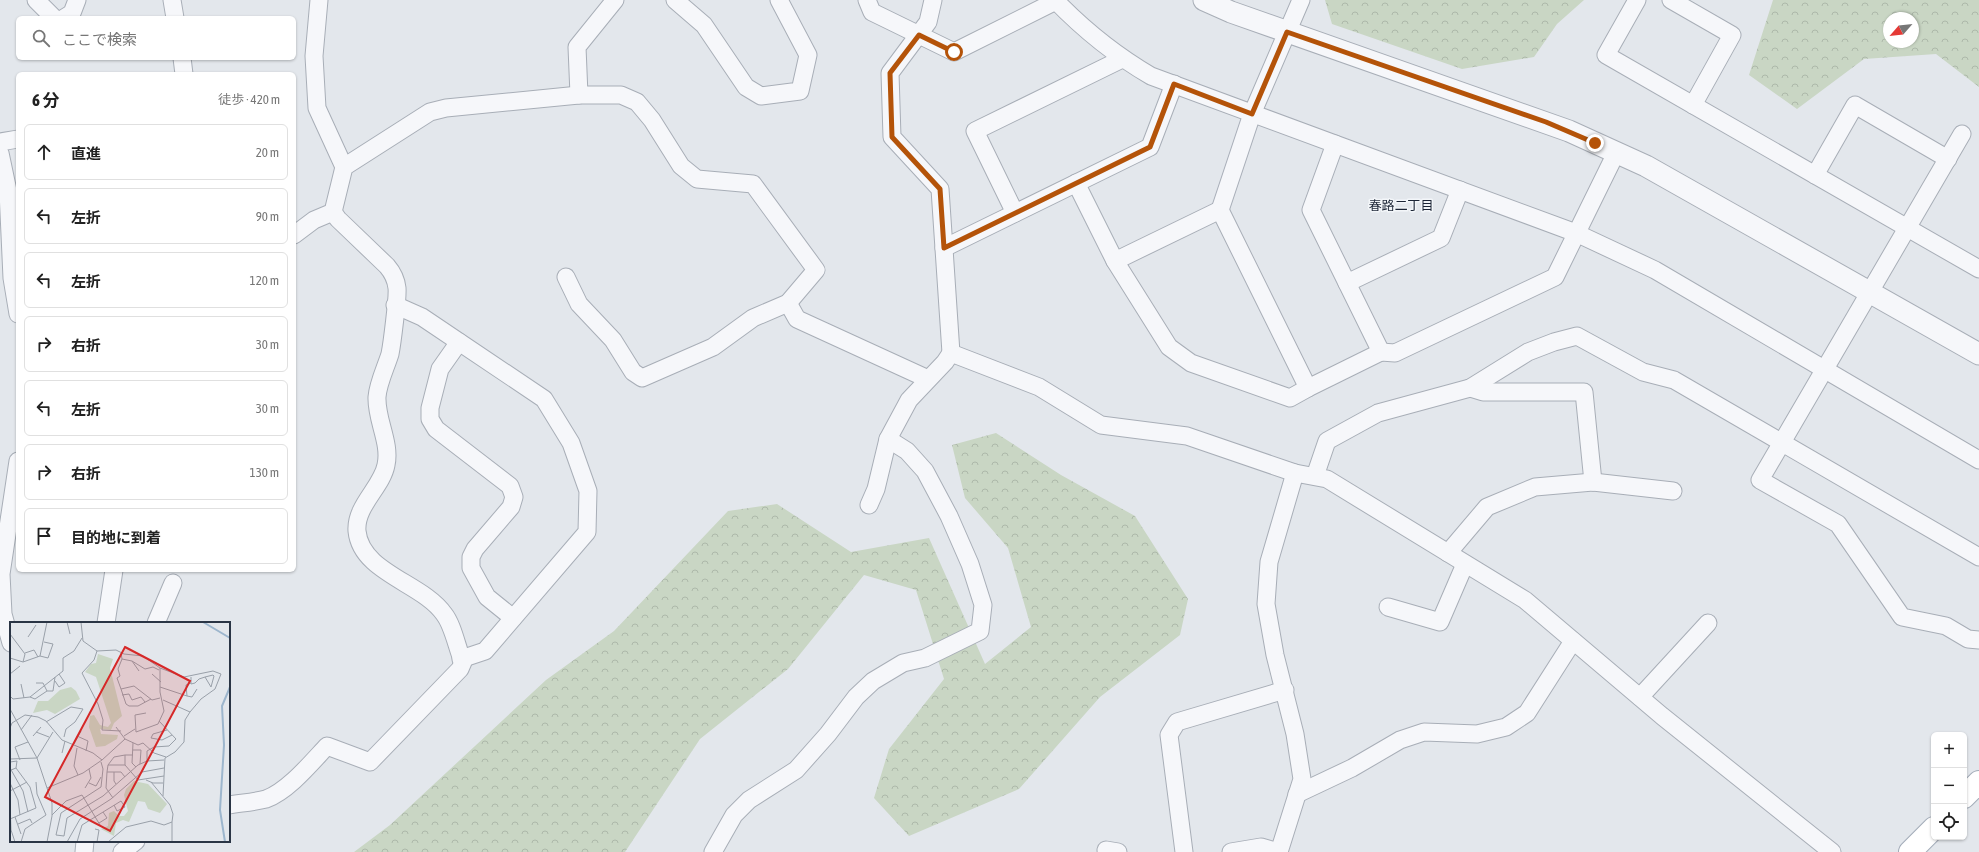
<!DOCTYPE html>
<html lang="ja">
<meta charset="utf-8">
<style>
:root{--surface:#fff;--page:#f6f6f6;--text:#222;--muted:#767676;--line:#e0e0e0}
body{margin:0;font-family:"Asap Condensed","Noto Sans JP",sans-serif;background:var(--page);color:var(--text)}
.controls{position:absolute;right:12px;bottom:12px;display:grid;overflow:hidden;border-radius:6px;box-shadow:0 1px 3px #0004}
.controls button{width:36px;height:36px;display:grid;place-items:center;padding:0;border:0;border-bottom:1px solid var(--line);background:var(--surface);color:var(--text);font:20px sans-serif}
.compass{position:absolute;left:1883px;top:12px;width:36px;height:36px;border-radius:50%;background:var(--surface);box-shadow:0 1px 3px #0004;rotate:242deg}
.stop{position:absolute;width:12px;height:12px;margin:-9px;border:3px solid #b45309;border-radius:50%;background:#fff}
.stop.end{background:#b45309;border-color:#fff;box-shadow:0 1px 4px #0008}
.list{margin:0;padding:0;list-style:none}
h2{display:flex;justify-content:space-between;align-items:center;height:52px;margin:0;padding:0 16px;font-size:17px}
h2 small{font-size:13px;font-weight:400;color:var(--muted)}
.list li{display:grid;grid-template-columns:26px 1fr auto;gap:12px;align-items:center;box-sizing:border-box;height:56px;margin:0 8px 8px;padding:0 8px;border:1px solid var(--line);border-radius:6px}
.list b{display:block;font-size:15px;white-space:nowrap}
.list em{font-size:13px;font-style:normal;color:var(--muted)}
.icon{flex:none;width:22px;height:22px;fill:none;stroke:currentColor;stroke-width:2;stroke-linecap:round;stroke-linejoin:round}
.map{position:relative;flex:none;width:1979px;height:852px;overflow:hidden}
.search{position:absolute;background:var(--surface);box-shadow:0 1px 3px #0004;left:16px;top:16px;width:280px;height:44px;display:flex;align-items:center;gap:10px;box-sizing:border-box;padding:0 14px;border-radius:6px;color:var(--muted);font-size:15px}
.panel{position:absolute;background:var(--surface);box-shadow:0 1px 3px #0004;left:16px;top:72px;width:280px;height:500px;border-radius:6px}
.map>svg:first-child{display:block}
</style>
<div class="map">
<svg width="1979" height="852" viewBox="0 0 1979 852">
<defs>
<pattern id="forest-crowns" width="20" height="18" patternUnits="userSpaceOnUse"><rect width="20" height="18" fill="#c9d6c4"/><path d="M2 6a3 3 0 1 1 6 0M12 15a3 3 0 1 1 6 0" fill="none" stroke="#adb8aa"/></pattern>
</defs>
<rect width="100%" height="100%" fill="#e3e7ec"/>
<g fill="url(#forest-crowns)" fill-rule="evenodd">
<path d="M1325,0h259l-27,24 -23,33 -72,12 -130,-45z"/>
<path d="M1773,0h206v87l-43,-33 -72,5 -67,50 -48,-34zM1889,18h24v24h-24z"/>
<path d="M996,433l65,42 74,41 53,83 -8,36 -80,62 -81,92 -110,47 -35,-38 15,-49 55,-70 -28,-89 -52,-15 -76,94 -88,70 -75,113h-271l36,-27 156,-145 68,-49 114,-120 49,-7 74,48 78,-14 56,126 46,-37 -23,-79 -43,-50 -13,-53z"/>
</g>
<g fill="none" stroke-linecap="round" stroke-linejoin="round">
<g stroke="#a8aeb7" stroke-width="19">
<g id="minor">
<path d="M36,0l18,18"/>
<path d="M172,0l3,18"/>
<path d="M319,0l-5,56 3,52 27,59"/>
<path d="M675,0l29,25 42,62 15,9 39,-5 8,-36 -29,-55"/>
<path d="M867,0l5,12 82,40 102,-51"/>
<path d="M933,0l-5,22 -38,51 2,64 48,52 11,164 88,34 62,38 86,11 108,37"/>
<path d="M1055,0c29,30 60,55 96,76l425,157 79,37 324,190"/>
<path d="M1637,0l-31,55 373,214"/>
<path d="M1671,0l61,35 -39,70"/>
<path d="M64,18l8,-5 5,-13"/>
<path d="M182,58l2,16"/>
<path d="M579,95l-2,-48 38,-47"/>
<path d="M1962,134l-202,346 78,44 64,93 44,9 22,13 11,1"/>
<path d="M0,142l18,-3"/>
<path d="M0,153l8,38 4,87 6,36"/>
<path d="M1815,175l40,-70 93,54"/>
<path d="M1076,183l39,78 105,-51 88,178 73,-36 -70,-142 24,-66"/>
<path d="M1220,210l32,-96 49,-114"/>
<path d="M1015,213l-40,-82 147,-72"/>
<path d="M294,235l20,-15 19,-8 11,-45 86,-55 16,-4 133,-13h42l16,7 15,18 29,46 16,13 56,5 63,86 -28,33 -35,15 -40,29 -71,31 -9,-6 -20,-32 -34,-36 -13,-27"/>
<path d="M944,248l206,-101 24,-63"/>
<path d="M1115,261l54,86 22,16 99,35 18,-10"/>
<path d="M1347,283l94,-45 19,-48"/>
<path d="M788,303l9,16 131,60"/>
<path d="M395,305l27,12 122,82 27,44 17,48 -1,41 -102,119 -24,8"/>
<path d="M459,342l-19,27 -10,39v11l6,10 74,57 4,11 -3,10 -36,42 -4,8v11l16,29 26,21"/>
<path d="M1381,352l14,1 160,-76 61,-124"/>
<path d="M1470,388l13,4h101l9,90"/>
<path d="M1315,476l12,-35 51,-28 92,-25 58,-36 26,-10 23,-6 66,36 31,8 305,177"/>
<path d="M869,505l7,-16 12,-50 21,-39 36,-38 6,-9"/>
<path d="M1448,553l39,-46 48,-20 58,-5 80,9"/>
<path d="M1388,607l52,15 25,-58"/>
<path d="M106,623l8,-53"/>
<path d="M156,623l17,-40"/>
<path d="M11,643l-8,-29 -2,-40 17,-113"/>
<path d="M1640,697l68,-74"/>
<path d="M1297,794l55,-26 48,-28 24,-8 53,2 29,-7 21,-14 46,-72"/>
<path d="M229,805c12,-2 25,-3 37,-6 22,-8 45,-36 61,-53l43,16 90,-93 3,-7c-6,-14 -10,-37 -19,-48 -21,-31 -83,-41 -87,-83 -2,-25 25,-44 29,-66 5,-22 -10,-45 -9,-68 1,-14 9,-30 13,-43 2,-10 8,-57 7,-66 -1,-9 -4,-15 -10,-22l-49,-47 -5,-7"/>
<path d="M1106,850l12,2"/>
<path d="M84,852l1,-11"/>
<path d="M122,852l14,-11"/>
<path d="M713,852l21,-37 15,-15 47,-30 32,-36 28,-37 17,-16 30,-18 22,-5 55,-27 3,-26 -13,-41 -21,-48 -24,-45 -18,-20 -19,-12"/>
<path d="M1184,852l-15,-117 8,-13 108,-32"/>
<path d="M1231,852l30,-5 18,5"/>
<path d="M1279,852l23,-73 -7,-45 -20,-79 -9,-51 3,-42 26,-89 32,6 198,121 137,116 170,136"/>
</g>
</g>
<g stroke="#a8aeb7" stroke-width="23">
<path id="tertiary" d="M1204,0l27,12 338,119 77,35 333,188"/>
</g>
<g stroke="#a2abb8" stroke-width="24">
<g id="primary">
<path d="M1964,797l15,-15"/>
<path d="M1910,852l24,-24"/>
</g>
</g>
<use href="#minor" stroke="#f6f7fa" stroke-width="17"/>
<use href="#tertiary" stroke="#f6f7fa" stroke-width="21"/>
<use href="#primary" stroke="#fff" stroke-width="22"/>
</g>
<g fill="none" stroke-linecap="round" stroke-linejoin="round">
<path stroke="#b45309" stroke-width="5" d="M954,52l-35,-17 -29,38 2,64 48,52 4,59 206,-101 24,-63 78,30 35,-82 259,90 49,21"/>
</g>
<g text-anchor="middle" stroke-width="3" stroke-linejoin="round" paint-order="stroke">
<g font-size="13" fill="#1c2536" stroke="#f3f6f9">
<text x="1401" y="210">春路二丁目</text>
</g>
</g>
<g transform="translate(10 622)">
<rect width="220" height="220" fill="#e3e7ec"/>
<path d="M88,32l15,5 -3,9 12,48 -8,7 -3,7 -11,-1 1,5 17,1 -1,4 -12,7 -9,1 -7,-20 1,-11 4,-1 6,10 8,2 3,-4 -15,-46 -11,-5 6,-8 5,-1zM61,65l5,4 4,8 -25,15 -8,-4 -14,3 5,-12h10l12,-11zM124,159l14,3 19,20 -7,9 -12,-4 -3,-7 -7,-1 -9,21 -6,-2 -7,3 -2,13 -13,-7 7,-3 1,-13 5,-2 5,5h5l4,-5 -4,-16 2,-6z" fill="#c9d6c4"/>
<path fill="none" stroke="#9db6cd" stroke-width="2" d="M193,0l27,16M215,220l-5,-32 4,-65 -2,-39 8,-19"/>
<path fill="none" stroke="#99a0a9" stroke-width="1" d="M57,0l3,12M71,0l2,19 14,10 19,-1 8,4 19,2 17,12 24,9 29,-6 8,3 -6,15 -14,10 -11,13M0,12l15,20 -2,8M18,15l8,-12M87,29l-3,9 -12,13 16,31 5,16 -1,10 19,1M15,31l9,-3 4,7M111,31l1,6 10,2 13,8 8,-2 6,3M30,34l8,2 5,-14 -9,-2M0,36l13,4 17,-6 7,-34M112,37l-4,10 2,7 -3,2 4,11 13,-3 18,14 8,-2M122,39l7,10M0,52l10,-8M142,52l9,8M181,55v7l4,-1 4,-4 6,-2 8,-2 1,1 -3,11 -6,-10M45,59l4,6 6,-4 -6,-9M26,61h7l4,8M11,62l3,14M150,65l27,9 -1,-11 5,-2M111,67l5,15 3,2h9l13,-7M112,73l7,-1 3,6 9,-3 4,5M0,74l3,3 17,-2 33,-26v-13l11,-7 8,-13M177,74l5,1 5,-8M20,75l5,2 12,-8h6l2,-14M0,87l27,49 15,45v13l-5,26M136,91l-11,2 1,17 22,-8 6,-13 -4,-19v-24M36,100l25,-15 12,2 -8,13 -9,7 -2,8M106,105l9,12M0,106l2,-5 13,-8 13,2 8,4 16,19 31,13 9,7 -19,13 -36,15M11,108l11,-15M157,108l-14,4 -2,4 11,2 10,-5M26,110l13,5M23,114l8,-9M67,114l11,5 -2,10M114,114l11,-7M123,121l-1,20 4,4M64,122l7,-13M67,126l-3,18 4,9M123,128h8l-1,14M52,131l3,-12M0,137l27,-1 16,-26M10,138l-5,-13 13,-5M92,138l23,-21 13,6 5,-2 11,10 12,4M137,139v-10l7,-4 15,-1 7,-7 -17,-18M0,140l7,-1 -1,7 -5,2M91,140l2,7 -2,18 -40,26 -5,22 8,1 3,-18 36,-22 35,-31 9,-4 17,-1M98,143l6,-8 11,-2M115,143l13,15 26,-4M0,146l13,23 5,21M97,150l-1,16 7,10M104,150v9l2,3M115,155l-4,-5h-14l1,-7h17v-10h8M136,158l7,3h10M141,160l19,23 3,9 -1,8M0,161l8,17 2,15M79,161l7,3 5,-9M75,166l6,-10 -2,-9M0,169l17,-9M153,174l2,-38 10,-6 9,-10 1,-22 5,-8 -27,-12M0,180l1,28 4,12M42,193l14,-14 16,-6 18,30M5,195l6,17M0,197l26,-11 -6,-21 -14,-19M89,201l8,-5 -4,-6M8,202l12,-5 2,4M85,207l4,1 -2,12M11,220l4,-13 21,-14 -9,-21 -1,-12M57,220l13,-23 31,-20 31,-27 22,-4M67,220l5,-17 39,-24 4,6 -8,4 -3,-6M98,220l18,-15 25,-6 13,4 8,-3v20"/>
<path fill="#d62828" fill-opacity="0.15" stroke="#d62828" stroke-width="2" d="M115,25l65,34 -80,150 -65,-34z"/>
<rect width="220" height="220" fill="none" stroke="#2a3545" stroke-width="2"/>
</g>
</svg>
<div class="controls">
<button>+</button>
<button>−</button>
<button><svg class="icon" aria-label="locate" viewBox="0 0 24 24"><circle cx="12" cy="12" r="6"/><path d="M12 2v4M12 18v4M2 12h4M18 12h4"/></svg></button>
</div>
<svg class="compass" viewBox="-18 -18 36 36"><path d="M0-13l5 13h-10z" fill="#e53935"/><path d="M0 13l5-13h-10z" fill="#767676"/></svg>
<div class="stop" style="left:954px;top:52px"></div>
<div class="stop end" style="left:1595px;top:143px"></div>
<div class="search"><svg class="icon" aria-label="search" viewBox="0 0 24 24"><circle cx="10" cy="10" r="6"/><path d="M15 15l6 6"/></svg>ここで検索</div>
<section class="panel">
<h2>6 分<small>徒歩 · 420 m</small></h2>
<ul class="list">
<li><svg class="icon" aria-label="ahead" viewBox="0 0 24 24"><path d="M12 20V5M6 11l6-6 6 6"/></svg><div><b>直進</b></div><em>20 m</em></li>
<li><svg class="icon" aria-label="left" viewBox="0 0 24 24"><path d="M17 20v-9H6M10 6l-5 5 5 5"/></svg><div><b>左折</b></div><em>90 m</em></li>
<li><svg class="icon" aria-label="left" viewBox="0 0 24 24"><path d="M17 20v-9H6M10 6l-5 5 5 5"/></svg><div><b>左折</b></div><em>120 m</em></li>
<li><svg class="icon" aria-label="right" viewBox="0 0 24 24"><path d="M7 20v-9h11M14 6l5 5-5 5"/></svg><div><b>右折</b></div><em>30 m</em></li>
<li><svg class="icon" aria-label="left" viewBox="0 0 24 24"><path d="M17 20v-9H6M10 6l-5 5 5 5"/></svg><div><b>左折</b></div><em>30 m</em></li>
<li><svg class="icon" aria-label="right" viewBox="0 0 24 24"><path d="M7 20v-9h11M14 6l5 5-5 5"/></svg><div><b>右折</b></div><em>130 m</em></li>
<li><svg class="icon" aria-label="arrive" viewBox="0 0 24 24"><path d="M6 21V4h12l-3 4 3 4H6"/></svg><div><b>目的地に到着</b></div></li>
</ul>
</section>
</div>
